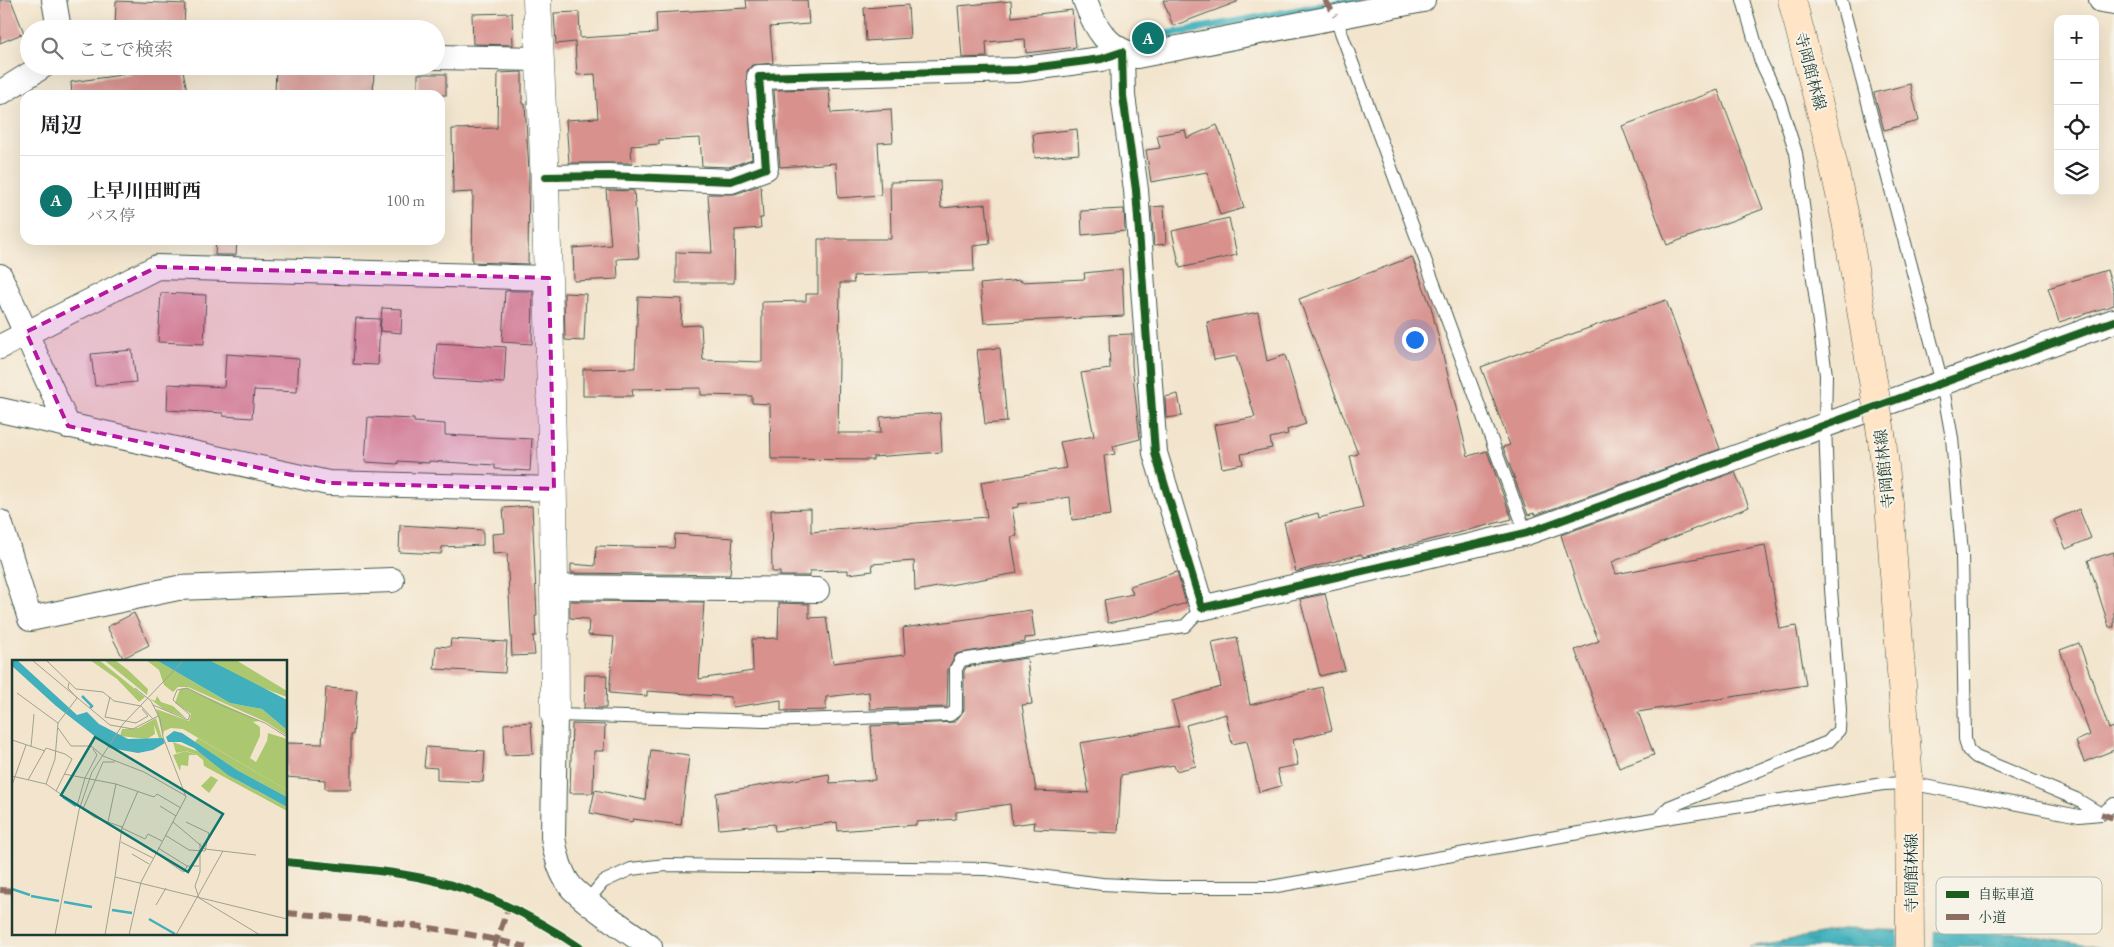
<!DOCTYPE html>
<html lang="ja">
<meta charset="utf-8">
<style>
:root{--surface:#fff;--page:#f6f6f6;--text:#202124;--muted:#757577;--line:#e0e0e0;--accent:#0f766e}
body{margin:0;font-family:"EB Garamond","Noto Serif JP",serif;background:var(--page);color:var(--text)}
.controls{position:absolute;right:15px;top:15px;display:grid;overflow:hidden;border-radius:10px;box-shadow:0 5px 20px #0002}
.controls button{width:45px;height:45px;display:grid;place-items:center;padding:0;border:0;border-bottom:1px solid var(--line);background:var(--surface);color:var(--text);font:25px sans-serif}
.you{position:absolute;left:1414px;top:339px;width:18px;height:18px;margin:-12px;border:4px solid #fff;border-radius:50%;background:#1a73e8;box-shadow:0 0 0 8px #1a73e833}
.badge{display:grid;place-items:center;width:32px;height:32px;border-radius:50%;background:var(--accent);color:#fff;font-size:16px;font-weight:700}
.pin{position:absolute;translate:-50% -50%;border:2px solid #fff;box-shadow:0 1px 5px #0006}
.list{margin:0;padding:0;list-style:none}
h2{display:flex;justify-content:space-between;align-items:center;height:65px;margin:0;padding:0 20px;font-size:21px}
h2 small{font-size:16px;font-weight:400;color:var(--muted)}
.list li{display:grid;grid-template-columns:32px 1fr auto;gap:15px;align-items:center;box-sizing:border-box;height:90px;padding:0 20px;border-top:1px solid var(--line)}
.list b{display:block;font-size:19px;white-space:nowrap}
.list p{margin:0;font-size:16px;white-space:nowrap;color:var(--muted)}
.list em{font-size:16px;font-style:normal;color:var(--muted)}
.icon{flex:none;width:28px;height:28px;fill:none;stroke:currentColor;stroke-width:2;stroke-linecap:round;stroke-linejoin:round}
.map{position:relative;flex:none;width:2114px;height:947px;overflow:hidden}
.search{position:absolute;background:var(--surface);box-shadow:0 5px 20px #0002;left:20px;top:20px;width:425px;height:55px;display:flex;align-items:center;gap:12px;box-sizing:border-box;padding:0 18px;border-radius:28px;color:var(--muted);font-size:19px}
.panel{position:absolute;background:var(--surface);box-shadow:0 5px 20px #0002;left:20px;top:90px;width:425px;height:155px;border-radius:15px}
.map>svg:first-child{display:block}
</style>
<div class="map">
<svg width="2114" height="947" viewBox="0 0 2114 947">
<defs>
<pattern id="water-ripples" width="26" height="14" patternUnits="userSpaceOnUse" patternTransform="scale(1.25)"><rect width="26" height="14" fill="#41b0bc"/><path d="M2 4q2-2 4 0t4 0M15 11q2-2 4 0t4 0" fill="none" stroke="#36909a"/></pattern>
</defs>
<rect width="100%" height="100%" fill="#f7f3e8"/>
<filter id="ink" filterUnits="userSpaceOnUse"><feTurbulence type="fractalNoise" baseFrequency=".02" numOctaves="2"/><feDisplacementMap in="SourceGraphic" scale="10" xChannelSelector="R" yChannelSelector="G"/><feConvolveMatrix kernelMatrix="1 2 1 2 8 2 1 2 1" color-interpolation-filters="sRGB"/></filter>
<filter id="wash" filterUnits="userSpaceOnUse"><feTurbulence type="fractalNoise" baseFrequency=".0096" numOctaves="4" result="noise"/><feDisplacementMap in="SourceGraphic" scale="20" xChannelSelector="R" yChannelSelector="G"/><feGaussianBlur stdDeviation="1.12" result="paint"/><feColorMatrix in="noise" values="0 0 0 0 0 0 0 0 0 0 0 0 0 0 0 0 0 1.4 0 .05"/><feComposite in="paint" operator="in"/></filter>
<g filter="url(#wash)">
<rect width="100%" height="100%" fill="#f3e5cd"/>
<path fill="url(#water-ripples)" stroke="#307678" d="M1847,929l174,5 83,13h-355z"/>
<path fill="#f3e5cd" d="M1899,928h35l-1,19h-35z"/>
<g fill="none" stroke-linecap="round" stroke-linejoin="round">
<path stroke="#41b0bc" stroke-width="8" d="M1136,40l220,-40"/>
</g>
<g id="blocks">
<g fill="#d8918d">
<path d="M0,0h11l13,33 -24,10z"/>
<path d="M746,0h61l2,24 -39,3 3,36 -21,2 -5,6 5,88 -23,8 -27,-1 -2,-28 -41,2v4l-28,2 1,17h-63l-3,-43 32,-2 -3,-44 -18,1 -2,-33 -19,2 -2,-31 25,-1 1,26 77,-5 -1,-20 91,-5z"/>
<path d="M1163,0h74v2l-64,24z"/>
<path d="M116,1l69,3 -1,25h-69z"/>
<path d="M1011,1l1,16 60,-7 4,37 -50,6 -1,-14 -39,3 1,15 -25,1 -4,-52z"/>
<path d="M908,5l2,33 -44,3 -2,-33z"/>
<path d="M512,13l1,32 -40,-1 -1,-30z"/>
<path d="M143,66h39l6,29h-116l-1,-13 73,-10z"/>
<path d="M276,66h44v4l54,1 -1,24h-98z"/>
<path d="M522,72v32h3l4,68 -1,92 -56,-2 1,-70 -20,1 -1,-64 45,-1 1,-55z"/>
<rect x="418" y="74" width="28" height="21"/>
<path d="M1910,84l9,37 -35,9 -10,-37z"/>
<path d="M829,89l2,24 60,-4 2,33 -15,1 3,52 -43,3 -2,-35 -56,4 -6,-77z"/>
<path d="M1718,90l45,119 -96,36 -45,-119z"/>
<path d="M1217,125l10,24 17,59 -24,7 -13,-43 -56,10 -5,-32 14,-2 -3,-13 28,-5 2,8z"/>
<path d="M1077,129l2,25 -44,4 -2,-24z"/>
<path d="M940,181l1,27 45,-4 4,40 -17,2 1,25 -121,5 1,7h-14l-2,150h43l-1,-16 60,-4 2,39 -69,5v3l-102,-1 -1,-55 -18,-1v-7l-51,-1v-7l-69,1 1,7h-50v-27l52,-1 3,-71 44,2 -1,27 20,-1 2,35 59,2v-60l44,-1v-7h12v-55h73l-1,-57z"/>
<path d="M761,185l2,33h-3l1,10 -26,2 -1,53h-58v-31l36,1 -4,-59h27z"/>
<path d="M606,190l28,1 5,67 -22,1 1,20 -44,2 -1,-33 38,-3z"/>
<path d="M1164,206l2,38 -12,1 -3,-38z"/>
<path d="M1124,209l1,22 -43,4 -1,-24z"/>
<path d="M1229,218l8,37 -57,13 -8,-37z"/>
<path d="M216,240h21l-1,15h-21z"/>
<path d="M1412,257l19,50 37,149 19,-5 25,68 -149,38 -2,-3 -65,18 -12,-50 34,-9 1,5 44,-11 -13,-51 8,-2 -59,-155z"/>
<path d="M1122,269l2,47 -140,7 -4,-39 41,-4v2l64,-3 -1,-6z"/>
<path d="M2107,270l7,23v12l-55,17 -11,-34z"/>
<path d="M505,291h28l-1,53 -30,-2z"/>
<path d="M161,293l45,2 -2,49 -46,-2z"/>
<path d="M564,293l22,1 -2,47 -19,-1z"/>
<path d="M1666,300l54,149 -185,66 -1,-2 -6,2 -25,-68 7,-2 -29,-78z"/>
<path d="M382,308l20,1 -1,24 -21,-2z"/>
<path d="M1258,312l9,49 18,-6 21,69 -19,6 1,4 -18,4 2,10 -31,6 2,10 -21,4 -8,-43 41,-8 -19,-61 -22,4 -7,-38z"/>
<path d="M356,318l24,1 -2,46 -25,-1z"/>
<path d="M1132,334v31l8,74 -27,7 2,8 -11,2 7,59 -39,5 -2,-23 -52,7v3l-6,1 5,28 -6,1 6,36 -102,18 -1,-30 -42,3 1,7 -25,3v-4l-38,1v5h-30v-4h-8l-1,-62 40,-1v23l176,-15 -6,-35 85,-14 -6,-26 34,-6 -13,-63 29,-4 -1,-34z"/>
<path d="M437,343l69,4 -2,36 -70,-4z"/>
<path d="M1000,348l7,74 -22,2 -8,-74z"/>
<path d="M132,350l4,32 -41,4 -4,-32z"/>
<path d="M226,354l73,5 -2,33 -43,-2 -2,28 -29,-2v-3l-56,-3 1,-26 56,3z"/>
<path d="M1178,394l4,22 -16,2 -1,-21z"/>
<path d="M368,417l46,2v3l31,2v11l87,4 -2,32 -35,-2v-4l-66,-4v2l-31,-2v3l-33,-2z"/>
<path d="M1735,472l14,35 -137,55 4,12 149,-29 15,84 16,-3 10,59 -168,27 16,43 -35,13 -44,-118 24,-9 -16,-37 -22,-69z"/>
<path d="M532,506l5,110h-2l1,20h-3l2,19 -23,1 -5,-103 -14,1 -1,-20 13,-1 -2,-25z"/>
<path d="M2079,509l12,29 -25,11 -12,-29z"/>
<path d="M400,525l83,5v15l-41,2 -1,7 -42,-2z"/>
<path d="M675,534l58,4 -3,37 -159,-2v-9l24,2 1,-20 78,2z"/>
<path d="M2114,552v75h-5l-21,-67z"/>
<path d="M1177,572l9,31 -38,12 -40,8 -4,-23 29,-6 -3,-8z"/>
<path d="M1325,594l20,76 -25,6 -20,-77z"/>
<path d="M570,601l134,1 -5,77 54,-8 -1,-32 26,-1 1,-35 30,1v14l17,-1 7,46 72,-8 -2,-27 128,-18 4,27 -10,1v4l-69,12 -8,15 -1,38 -77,2 -1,-17 -43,5v13l-45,1v-11l-48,7 -2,-10 -84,-6v5l-38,-3 5,-56 -26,-2 1,-16 -19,-1z"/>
<path d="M134,613l15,32 -26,13 -16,-31z"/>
<path d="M1237,637l13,68 72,-18 10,43 -39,10 5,25 -21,4 4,17 -22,6 -12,-51 -15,3 -6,-30 -40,11 10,41 -20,5 -2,-6 -53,10 -3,58 -84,-4 1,-7 -23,3 -2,-21 -54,8v7l-40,3v3l-78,6 -1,-9 -62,9 -1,-7 -55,5 -3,-36 113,-19 1,9 45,-3 -4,-54 84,-4 9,-12v-39l2,-4 61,-9 5,46 -10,1 14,86 53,2 -9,-50 99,-17 -7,-25 49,-14 -9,-45z"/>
<path d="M451,639l56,3 -2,31 -71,-4 2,-23 14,1z"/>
<path d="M2079,643l30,86 5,-2v23l-30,12 -8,-21 14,-6 -30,-85z"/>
<path d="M585,675h22l-1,33h-22z"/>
<path d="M326,688l31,2 -4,45h-2v54h-26v-9l-39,-3v-34l36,1z"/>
<path d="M531,722l2,32 -28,1 -1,-31z"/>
<path d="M572,724l33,1 -1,26h-10l-1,42h-23z"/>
<path d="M426,747l59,4 -2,31 -46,-2v-12l-13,-1z"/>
<path d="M651,750l38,5 -8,70 -48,-6 -1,3 -42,-9 5,-23 50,10z"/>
</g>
</g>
</g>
<g filter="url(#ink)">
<use href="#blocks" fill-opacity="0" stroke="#3f564b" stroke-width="1"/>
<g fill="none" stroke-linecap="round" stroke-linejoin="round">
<g stroke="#3f564b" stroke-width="14">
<g id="service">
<path d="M1841,0l101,383 10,55 10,115 3,186 3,11 8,7 100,42 25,15"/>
<path d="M1335,16l191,517"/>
<path d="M555,715l210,6 185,-6 6,-5v-41l5,-9 224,-34 17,-18"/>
<path d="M1659,819l10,-12 159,-65 11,-12 1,-20 -9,-121 -6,-165 1,-49 -30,-222 -18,-56 -17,-35 -18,-62"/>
<path d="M588,900l15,-18 28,-13 35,-4 320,4 116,15 60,3h109l388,-68 224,-35 26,-1 170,33 22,-2 13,-10"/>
</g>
</g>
<g stroke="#3f564b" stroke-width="26">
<g id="minor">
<path d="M54,0l5,29"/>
<path d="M1085,0c10,28 22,49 52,56l286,-56"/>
<path d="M2101,0l13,2"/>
<path d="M436,57l104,2"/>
<path d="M0,93l43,-27"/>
<path d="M546,177l62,-1 123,5 35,-13 -7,-91 258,-7 84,-11 21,-7 1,44 13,94 19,263 47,155 324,-75 588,-212"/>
<path d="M0,276l68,150"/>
<path d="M0,347l157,-80 392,11"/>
<path d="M0,410l328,73 226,6"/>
<path d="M0,522l30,97 148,-31 214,-8"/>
<path d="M555,587l262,3"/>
<path d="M555,715l-2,122c2,16 8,39 19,51 22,22 53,40 78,59"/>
</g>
</g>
<g stroke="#3f564b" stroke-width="29">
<path id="tertiary" d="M537,0c12,238 17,477 18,715"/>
</g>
<g stroke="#3f564b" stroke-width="29">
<g id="secondary">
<path d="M1792,0l34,132 20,89 28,166"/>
<path d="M1882,440l7,63 20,280 1,164"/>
</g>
</g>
<use href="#service" stroke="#fff" stroke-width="12"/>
<use href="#minor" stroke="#fff" stroke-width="24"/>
<use href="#tertiary" stroke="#fff" stroke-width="28"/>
<use href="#secondary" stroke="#ffe4c6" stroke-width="28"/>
<g stroke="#3f564b" stroke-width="29" stroke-linecap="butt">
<path id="secondary-bridge" d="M1874,387l8,53"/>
</g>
<use href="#secondary-bridge" stroke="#ffe4c6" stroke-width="28"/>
<g stroke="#8d6e63" stroke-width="6" stroke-dasharray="12 6" stroke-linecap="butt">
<path d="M1325,0l10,16"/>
<path d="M2101,814l13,4"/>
<path d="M0,890l14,1"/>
<path d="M286,913c80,6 162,14 240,34"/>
<path d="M494,947l18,-49"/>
</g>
<g stroke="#f7f3e8" stroke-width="11">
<g id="cycleway">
<path d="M546,177l62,-1 123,5 35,-13 -7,-91 258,-7 84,-11 21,-7 1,44 13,94 19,263 47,155 324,-75 588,-212"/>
<path d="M286,862c47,5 95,7 141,17 54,11 106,37 152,68"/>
</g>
</g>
<use href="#cycleway" stroke="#1b5e20" stroke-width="8"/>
</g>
</g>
<path fill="#b5179e" fill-opacity="0.2" stroke="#b5179e" stroke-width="4" stroke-dasharray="10 6" stroke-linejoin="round" d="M157,267l392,11 5,211 -226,-6 -260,-57 -42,-94z"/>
<g text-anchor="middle" stroke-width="4" stroke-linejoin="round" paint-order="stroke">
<g font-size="16" fill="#1f3d34" stroke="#f7f3e8">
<text transform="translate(1811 71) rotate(75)" y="6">寺岡館林線</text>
<text transform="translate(1884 469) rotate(-96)" y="6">寺岡館林線</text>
<text transform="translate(1911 873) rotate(-90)" y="6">寺岡館林線</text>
</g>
</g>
<g transform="translate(12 660)">
<rect width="275" height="275" fill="#f3e5cd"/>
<path d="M78,0h9l46,37 -6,5 -22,-23zM92,0h11l13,10 20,19 -1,6zM175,28l73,33 -7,1 7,5v9l-10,22 6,4 11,-21 1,-8 19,6v51l-104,-61 -12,-1 -7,3 -1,5 -7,-27 33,12 2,-7 -16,-11 5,-14zM145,36l4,6 12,4 13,12 -23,-9 -14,-11 6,3zM144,58l6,20h-3l-5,-13 1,9 -8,5 -27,-3 2,-7 16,-1zM173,91l12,4h-8l-1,11 -7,-1 -1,6 -7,-16z" fill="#abc870"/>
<path d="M134,0h10l74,43 32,6 25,21v6l-21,-14 -78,-35h-10l-5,5 -9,-7 -5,-15zM197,0h27l51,31v6l-35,-13zM186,78l89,52v7l-50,-27 -42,-28zM161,82l27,10 37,28 50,27v4l-83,-45 -1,-6 -6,-5 -11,-4 -10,2z" fill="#abc870"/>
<path d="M199,116l7,4 -9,13 -8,-7z" fill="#abc870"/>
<path d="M177,35l26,14 -10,17 -10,-5 -1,-10 -10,-6z" fill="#abc870"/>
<path d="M0,0h5l60,55 10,-3 12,12 29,15 35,-1 2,5 -12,7 -15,3 -28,-5 -54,-42 -44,-40zM144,0h53l78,40v30l-25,-21 -32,-6zM162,71l8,2 55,37 50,27v10l-59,-32 -34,-27 -13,-6h-13l-2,-5z" fill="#41b0bc"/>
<path fill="none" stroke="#41b0bc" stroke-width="2.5" d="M70,36l10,10 -2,2M51,137l13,9M0,229l18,6M19,236l28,5M52,242l28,5M100,250l20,3M137,259l26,15"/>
<path fill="none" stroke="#9ea290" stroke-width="1" d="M20,0l78,65 23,4 25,-13M34,0l30,29 27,3 11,9 27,5 12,13M5,33l41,30M98,37l-5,20 31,6 12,-7 -6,-7M141,45l35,15 2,-5 -17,-15 4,-10 10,-2 36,18 42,17 22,14M46,68l13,18h20l12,10 41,16 42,24M0,80l33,11M19,87l3,-33M52,114l52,10 38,13 3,-3 24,14M0,116l34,8 48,33 28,10 -7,50 172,42M16,120l18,-32 19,6 7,5 -16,32M34,124l9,-25 3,-36 19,-25 -9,-10 1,-5M0,125l14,-40M126,131l-16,37 23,11 3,-5 14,7M65,146l8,-28 12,-23 -4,-6M148,146l16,10M71,149l20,-47h12M96,162l8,-38M161,162l32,27 51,6M153,175l24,15 16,1 4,-18 -23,-11M109,182l32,16M188,183v29l-5,14 4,12 61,37M146,188l29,18h12M144,193l24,17 4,2 3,-6M120,194l17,10M144,245l10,-17M43,275l24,-125 13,-38 31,-48 61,-64M93,275l10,-58M117,275l12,-53 45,-85 -23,-60 -3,-18 -9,-18 -16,-13M164,275l47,-84"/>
<path fill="#0f766e" fill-opacity="0.15" stroke="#0f766e" stroke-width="2.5" d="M83,77l128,77 -35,58 -127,-77z"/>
<rect width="275" height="275" fill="none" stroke="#1f3d34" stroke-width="2.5"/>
</g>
<rect x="1936" y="877" width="166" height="57" rx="8" fill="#f7f3e8" stroke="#b6bcb2" stroke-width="1"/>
<rect x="1946" y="891" width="23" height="7" fill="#1b5e20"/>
<rect x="1946" y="914" width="23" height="6" fill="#8d6e63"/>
<g font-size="14" fill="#1f3d34">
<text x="1978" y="899">自転車道</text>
<text x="1978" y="922">小道</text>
</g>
</svg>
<div class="controls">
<button>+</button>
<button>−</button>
<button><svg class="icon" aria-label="locate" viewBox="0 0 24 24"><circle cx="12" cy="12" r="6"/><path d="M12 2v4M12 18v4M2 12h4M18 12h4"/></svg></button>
<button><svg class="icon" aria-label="layers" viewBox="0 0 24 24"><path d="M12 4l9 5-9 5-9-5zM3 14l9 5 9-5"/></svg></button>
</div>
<div class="you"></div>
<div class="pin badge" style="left:1148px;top:38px">A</div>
<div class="search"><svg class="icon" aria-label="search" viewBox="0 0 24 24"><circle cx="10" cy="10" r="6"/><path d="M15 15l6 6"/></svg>ここで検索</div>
<section class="panel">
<h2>周辺<small></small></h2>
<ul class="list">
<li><span class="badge">A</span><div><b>上早川田町西</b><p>バス停</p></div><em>100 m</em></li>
</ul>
</section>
</div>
